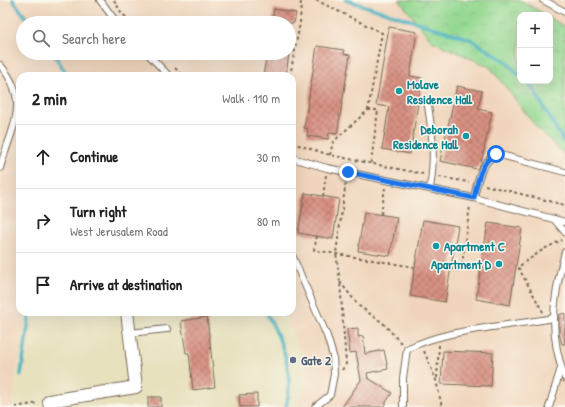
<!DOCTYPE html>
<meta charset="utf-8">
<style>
:root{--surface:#fff;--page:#f6f6f6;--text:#222;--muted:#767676;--line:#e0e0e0}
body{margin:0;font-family:"Patrick Hand",sans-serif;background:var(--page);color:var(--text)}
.controls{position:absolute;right:12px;top:12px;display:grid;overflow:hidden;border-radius:8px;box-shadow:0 4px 16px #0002}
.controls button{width:36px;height:36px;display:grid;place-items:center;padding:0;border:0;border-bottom:1px solid var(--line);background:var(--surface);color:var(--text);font:20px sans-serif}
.stop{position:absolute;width:12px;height:12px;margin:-9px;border:3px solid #1a73e8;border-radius:50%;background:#fff}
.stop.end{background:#1a73e8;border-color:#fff;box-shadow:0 1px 4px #0008}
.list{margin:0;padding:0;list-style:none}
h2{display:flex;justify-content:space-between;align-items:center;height:52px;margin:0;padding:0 16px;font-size:17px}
h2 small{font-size:13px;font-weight:400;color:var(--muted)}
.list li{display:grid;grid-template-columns:26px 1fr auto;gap:12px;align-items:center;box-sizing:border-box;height:64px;padding:0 16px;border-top:1px solid var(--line)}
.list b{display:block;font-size:15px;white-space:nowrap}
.list p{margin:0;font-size:13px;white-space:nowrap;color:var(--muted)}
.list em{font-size:13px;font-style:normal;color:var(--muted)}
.icon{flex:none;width:22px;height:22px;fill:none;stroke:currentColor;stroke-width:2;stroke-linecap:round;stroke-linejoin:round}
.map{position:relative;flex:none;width:565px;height:407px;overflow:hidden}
.search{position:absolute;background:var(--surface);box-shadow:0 4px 16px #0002;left:16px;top:16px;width:280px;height:44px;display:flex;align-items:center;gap:10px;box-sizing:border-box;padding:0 14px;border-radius:22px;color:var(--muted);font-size:15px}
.panel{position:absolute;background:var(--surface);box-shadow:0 4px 16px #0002;left:16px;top:72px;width:280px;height:244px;border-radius:12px}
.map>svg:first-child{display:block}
</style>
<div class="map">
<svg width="565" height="407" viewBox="0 0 565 407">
<defs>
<pattern id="park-crowns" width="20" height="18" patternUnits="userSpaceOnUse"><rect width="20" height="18" fill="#93d890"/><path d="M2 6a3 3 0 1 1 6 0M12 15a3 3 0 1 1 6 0" fill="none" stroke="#80ba7c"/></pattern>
<pattern id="building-cross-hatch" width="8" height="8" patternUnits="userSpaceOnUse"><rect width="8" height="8" fill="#d89183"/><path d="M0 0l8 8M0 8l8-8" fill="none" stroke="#b0776b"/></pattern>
</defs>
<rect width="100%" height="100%" fill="#fbf7ec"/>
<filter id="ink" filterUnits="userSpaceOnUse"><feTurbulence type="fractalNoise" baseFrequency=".025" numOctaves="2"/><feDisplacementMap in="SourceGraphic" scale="8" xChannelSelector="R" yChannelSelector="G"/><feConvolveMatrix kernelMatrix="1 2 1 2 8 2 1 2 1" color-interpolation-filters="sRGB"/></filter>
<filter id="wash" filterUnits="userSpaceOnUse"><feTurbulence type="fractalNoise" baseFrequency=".012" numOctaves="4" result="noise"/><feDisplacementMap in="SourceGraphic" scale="16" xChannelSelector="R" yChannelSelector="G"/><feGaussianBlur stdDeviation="0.9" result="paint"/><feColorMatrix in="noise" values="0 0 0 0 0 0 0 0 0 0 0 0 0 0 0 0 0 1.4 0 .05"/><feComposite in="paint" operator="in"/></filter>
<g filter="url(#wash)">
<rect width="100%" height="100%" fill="#e7e1be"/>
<path fill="#f0d5bc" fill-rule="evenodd" d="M0,0h565v407h-269l10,-26 -1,-21 -22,-48h9v-236h-272v236h6l-15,95h-11zM520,15h30v66h-30zM23,23h266v30h-266z"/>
<path fill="url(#park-crowns)" stroke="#678157" d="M399,0h121l26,15h-26v66h30v-63l15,9v128l-27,-26 -48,-62 -58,-26z"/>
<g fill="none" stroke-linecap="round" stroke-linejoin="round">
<g stroke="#44b1c1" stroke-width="3.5">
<path d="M13,0l17,23"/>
<path d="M346,0l124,39 35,22 15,15"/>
<path d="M53,53l15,23"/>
<path d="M526,81l6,6 33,57"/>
<path d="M266,312c17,31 29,60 20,95"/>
<path d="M21,375l9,-63"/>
</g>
</g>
<g id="blocks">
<g fill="url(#building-cross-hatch)">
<path d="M274,9l22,4 -2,10h-22z"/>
<path d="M389,27l28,5 -7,44 12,2 -12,76 -28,-5 7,-42 -13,-2z"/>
<path d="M317,46l27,4v4l6,1 -13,79 -8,-1 -1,6 -21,-3 1,-7 -4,-1z"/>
<path d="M267,53h22l-3,23h-23z"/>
<path d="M457,86l25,5 -4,18 14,3 -11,51 -4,6 -37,-8z"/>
<path d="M305,193l34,6 -6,40 -35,-6z"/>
<path d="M364,212l33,5 -7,39 -32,-5z"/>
<path d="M423,220l35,6 -13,76 -35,-6z"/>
<path d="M488,223l34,5 -12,77 -34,-6z"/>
<path d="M565,313v31h-3l-3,-11v-18z"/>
<path d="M207,317l8,70 -22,3 -4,-37h-3l-5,-32z"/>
<path d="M358,328v9l5,-1 2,18 19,-4 4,19 -21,4 1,5 24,15 -9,14h-41l19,-27 -5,-28 -6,1 -3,-24z"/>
<path d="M443,351l50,2 -2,33 -50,-2z"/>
<path d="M257,394v13h-17l-1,-12z"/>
<rect x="148" y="397" width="13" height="10"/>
</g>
</g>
</g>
<g filter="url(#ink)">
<use href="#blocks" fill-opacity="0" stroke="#776a56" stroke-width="1"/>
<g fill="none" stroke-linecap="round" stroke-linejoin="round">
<g stroke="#776a56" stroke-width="8">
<g id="lane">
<path d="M100,0l17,23"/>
<path d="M543,0l22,12"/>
<path d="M147,53l22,23"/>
<path d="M0,65c32,36 11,64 0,103"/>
<path d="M428,106c5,31 7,51 2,82"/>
<path d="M292,158l35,10 147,30 91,24"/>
<path d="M474,198c3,-16 7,-37 23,-44l68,18"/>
<path d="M554,219l11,13"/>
<path d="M565,252c-12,46 -17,81 0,126"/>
<path d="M292,255l35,81 6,20 1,18 -4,21 -15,12"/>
<path d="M129,333l38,-4"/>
<path d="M403,407v-29l4,-29c41,-21 100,-22 146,-31"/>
<path d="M549,407l12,-39"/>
</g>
</g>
<g stroke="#776a56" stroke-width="14">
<path id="street" d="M50,407l-1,-6 87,-14 -9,-75"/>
</g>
<g stroke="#776a56" stroke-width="2" stroke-dasharray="3 3" stroke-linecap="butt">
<path d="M114,0l7,12 10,11"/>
<path d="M316,0l66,33 -14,77 -35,32 -3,13"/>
<path d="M175,68l8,8"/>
<path d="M290,76l10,-53 1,-23"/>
<path d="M368,110h10l-7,53"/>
<path d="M292,143l38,12 93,19"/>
<path d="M439,177l30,5"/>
<path d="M485,185l80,20"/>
<path d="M323,196l3,-21"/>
<path d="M381,214l4,-26"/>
<path d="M317,236l-3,14 100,17"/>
<path d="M462,266l17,2"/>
<path d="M450,269l11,2 9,-65"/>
<path d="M340,282l19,24 24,17 18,20"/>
<path d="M543,312l-25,-45 26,-18 18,-9"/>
<path d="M424,351l12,29 6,27"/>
<path d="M342,370l4,-6 -6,-82 -4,-29 10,-72"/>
<path d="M437,378l2,-33"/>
<path d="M15,407l23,-4"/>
</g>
<use href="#lane" stroke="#fff" stroke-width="6"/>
<use href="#street" stroke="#fff" stroke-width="12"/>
</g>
</g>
<g fill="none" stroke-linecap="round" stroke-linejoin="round" filter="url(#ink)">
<path stroke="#1a73e8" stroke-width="5" d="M348,172l126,26c3,-16 7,-37 22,-44"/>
</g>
<g fill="#0f9aa8" stroke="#fbf7ec" stroke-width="1.5">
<circle cx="399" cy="91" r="4"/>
<circle cx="466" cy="136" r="4"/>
<circle cx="436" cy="246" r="4"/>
<circle cx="499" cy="264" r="4"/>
</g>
<circle fill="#5c6f8a" stroke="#fbf7ec" stroke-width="1.5" cx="293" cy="360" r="4"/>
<g text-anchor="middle" stroke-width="3" stroke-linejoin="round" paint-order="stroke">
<g font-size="13" font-weight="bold" fill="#0d838f" stroke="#fbf7ec" text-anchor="start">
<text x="407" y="89">Molave<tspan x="407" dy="15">Residence Hall</tspan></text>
<text x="458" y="134" text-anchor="end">Deborah<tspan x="458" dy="15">Residence Hall</tspan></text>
<text x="444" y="251">Apartment C</text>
<text x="491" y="269" text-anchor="end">Apartment D</text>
</g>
<g font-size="13" font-weight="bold" fill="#4e5e75" stroke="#fbf7ec" text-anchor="start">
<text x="301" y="365">Gate 2</text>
</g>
</g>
</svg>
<div class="controls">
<button>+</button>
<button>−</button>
</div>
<div class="stop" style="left:496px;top:154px"></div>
<div class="stop end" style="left:348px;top:172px"></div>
<div class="search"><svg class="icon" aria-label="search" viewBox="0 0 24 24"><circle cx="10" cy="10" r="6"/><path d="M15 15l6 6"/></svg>Search here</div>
<section class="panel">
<h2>2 min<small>Walk · 110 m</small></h2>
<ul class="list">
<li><svg class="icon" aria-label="ahead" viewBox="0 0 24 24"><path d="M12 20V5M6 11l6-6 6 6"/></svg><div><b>Continue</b></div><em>30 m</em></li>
<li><svg class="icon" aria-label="right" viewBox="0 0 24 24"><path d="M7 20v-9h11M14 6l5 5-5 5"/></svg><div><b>Turn right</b><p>West Jerusalem Road</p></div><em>80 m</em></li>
<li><svg class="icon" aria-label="arrive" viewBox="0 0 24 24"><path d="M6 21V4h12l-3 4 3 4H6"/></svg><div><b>Arrive at destination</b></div></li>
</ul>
</section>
</div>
